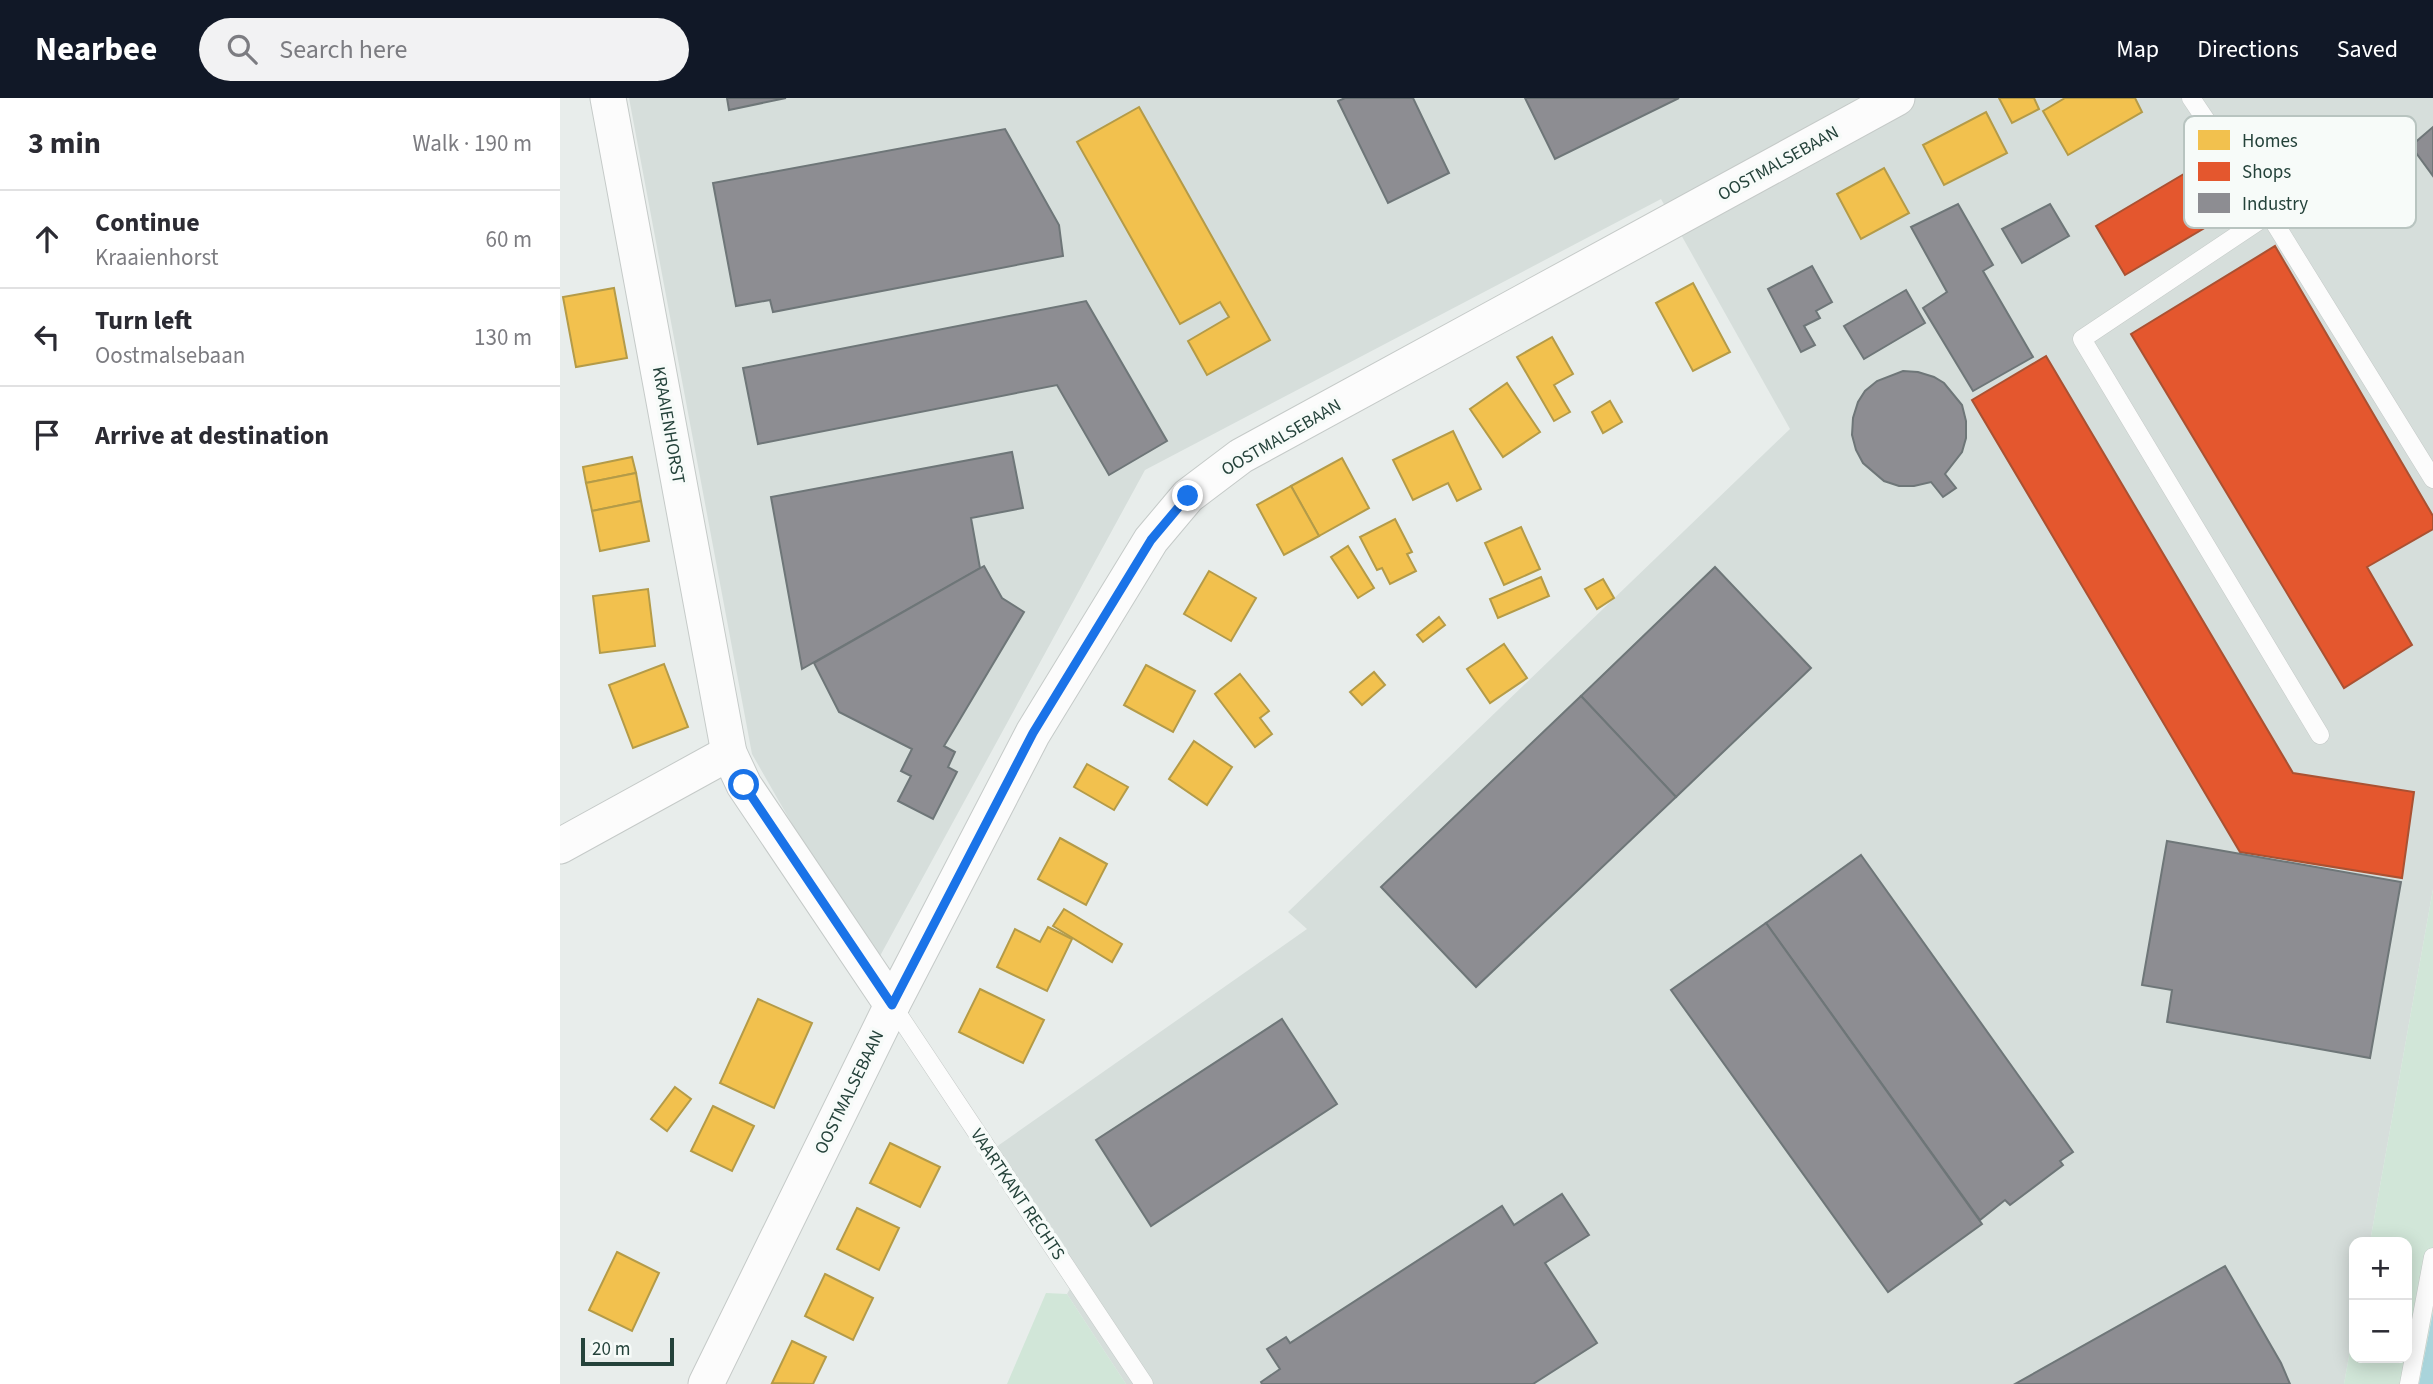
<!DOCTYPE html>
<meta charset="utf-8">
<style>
:root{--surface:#fff;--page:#f2f2f3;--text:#2b2b33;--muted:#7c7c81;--line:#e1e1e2;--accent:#111827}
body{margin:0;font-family:"Source Sans 3",sans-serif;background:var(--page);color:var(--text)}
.controls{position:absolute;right:21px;bottom:21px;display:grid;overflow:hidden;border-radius:14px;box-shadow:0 4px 18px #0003}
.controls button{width:63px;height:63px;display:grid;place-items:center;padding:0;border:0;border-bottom:2px solid var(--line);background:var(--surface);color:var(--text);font:35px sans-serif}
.scale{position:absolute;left:21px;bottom:18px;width:93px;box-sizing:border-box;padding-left:7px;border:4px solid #24423a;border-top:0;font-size:19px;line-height:24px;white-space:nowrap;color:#24423a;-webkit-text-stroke:5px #f7fbf9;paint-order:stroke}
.stop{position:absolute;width:21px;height:21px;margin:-16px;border:5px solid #1a73e8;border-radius:50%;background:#fff}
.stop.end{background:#1a73e8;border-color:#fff;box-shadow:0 2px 7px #0008}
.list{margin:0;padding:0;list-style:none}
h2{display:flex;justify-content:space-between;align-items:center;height:91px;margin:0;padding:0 28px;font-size:30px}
h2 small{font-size:23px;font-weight:400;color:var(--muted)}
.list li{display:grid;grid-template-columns:46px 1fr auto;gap:21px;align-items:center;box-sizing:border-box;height:98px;padding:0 28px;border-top:2px solid var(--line)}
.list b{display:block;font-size:26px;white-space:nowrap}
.list p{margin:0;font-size:23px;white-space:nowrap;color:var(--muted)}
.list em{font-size:23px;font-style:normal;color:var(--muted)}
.icon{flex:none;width:38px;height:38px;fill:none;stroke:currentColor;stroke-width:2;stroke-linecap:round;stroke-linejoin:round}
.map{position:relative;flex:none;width:1873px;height:1286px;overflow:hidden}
header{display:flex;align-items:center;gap:42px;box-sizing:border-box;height:98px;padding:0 35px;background:var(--accent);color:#fff}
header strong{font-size:33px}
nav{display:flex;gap:38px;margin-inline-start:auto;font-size:24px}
.search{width:490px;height:63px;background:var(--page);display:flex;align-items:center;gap:18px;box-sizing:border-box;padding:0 24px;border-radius:38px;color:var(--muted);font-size:26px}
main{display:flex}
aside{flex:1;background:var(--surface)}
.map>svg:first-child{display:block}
</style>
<header>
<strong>Nearbee</strong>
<div class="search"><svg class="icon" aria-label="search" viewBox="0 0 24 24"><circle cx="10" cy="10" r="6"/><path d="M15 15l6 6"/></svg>Search here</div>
<nav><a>Map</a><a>Directions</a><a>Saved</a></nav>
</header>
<main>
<aside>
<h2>3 min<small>Walk · 190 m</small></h2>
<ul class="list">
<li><svg class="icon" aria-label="ahead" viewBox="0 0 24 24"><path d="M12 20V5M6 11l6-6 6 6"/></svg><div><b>Continue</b><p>Kraaienhorst</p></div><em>60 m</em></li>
<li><svg class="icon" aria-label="left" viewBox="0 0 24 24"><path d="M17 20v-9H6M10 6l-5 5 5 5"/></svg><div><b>Turn left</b><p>Oostmalsebaan</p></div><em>130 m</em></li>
<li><svg class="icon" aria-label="arrive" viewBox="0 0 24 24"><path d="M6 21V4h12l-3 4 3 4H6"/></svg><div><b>Arrive at destination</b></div></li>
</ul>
</aside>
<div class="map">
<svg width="1873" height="1286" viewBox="0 0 1873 1286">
<rect width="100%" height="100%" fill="#e8edeb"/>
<path fill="#d6dedb" d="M69,0h1804v791l-63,353h-16v86l-10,56h-1218l-59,-90 8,-14 -84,-126 8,-9 308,-216 -19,-17 502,-483 -129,-230 -516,271 -271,497 -122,-213z"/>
<g fill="#d1e6d8">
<path d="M1873,791v423l-14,72h-75l10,-56v30h53v-116h-37z"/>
<path d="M486,1195l21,1 59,90h-119z"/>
</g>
<path fill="#a9d4db" d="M1873,1214v72h-14z"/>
<g fill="#f2c14e" stroke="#b49b48" stroke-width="2">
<path d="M1439,0h35l5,11 -27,14z"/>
<path d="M1505,0h70l7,14 -74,43 -25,-44z"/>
<path d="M579,9l131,233 -63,35 -19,-34 41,-24 -9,-15 -40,22 -103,-182z"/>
<path d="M1426,14l21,41 -63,32 -21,-40z"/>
<path d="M1324,70l25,45 -48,26 -24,-45z"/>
<path d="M1133,185l37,69 -37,19 -37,-68z"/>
<path d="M54,190l13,70 -51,9 -13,-70z"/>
<path d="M992,239l21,37 -19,11 16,27 -16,9 -37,-64z"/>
<path d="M947,285l33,49 -37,25 -33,-48z"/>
<path d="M1050,303l12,21 -19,11 -11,-21z"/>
<path d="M893,333l28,58 -24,12 -9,-18 -35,17 -20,-40z"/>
<path d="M72,359l4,16 -50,10 -3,-16z"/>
<path d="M782,360l27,50 -50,28 -28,-50z"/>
<path d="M76,375l5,28 -49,10 -6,-28z"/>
<path d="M731,388l28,50 -35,19 -27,-50z"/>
<path d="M81,403l8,40 -49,10 -8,-40z"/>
<path d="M835,421l17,33 -5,2 9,17 -26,13 -8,-16 -5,2 -17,-33z"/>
<path d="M961,429l19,42 -36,16 -19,-42z"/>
<path d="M788,448l26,42 -16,10 -27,-41z"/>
<path d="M649,473l47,27 -25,43 -47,-27z"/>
<path d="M981,479l8,19 -51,22 -8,-19z"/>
<path d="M1043,481l11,19 -17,11 -12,-20z"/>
<path d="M88,491l7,57 -55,7 -7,-57z"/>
<path d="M879,519l6,8 -22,17 -6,-7z"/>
<path d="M944,546l23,34 -37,25 -23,-34z"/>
<path d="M104,566l24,63 -55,21 -24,-63z"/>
<path d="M586,567l49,26 -22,41 -49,-27z"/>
<path d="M814,574l11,13 -23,20 -12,-13z"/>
<path d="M680,576l29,37 -9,7 12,16 -17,13 -40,-53z"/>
<path d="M634,643l38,26 -25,38 -38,-26z"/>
<path d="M527,666l41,23 -14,23 -40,-23z"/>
<path d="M500,740l47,26 -21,41 -48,-26z"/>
<path d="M504,811l58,35 -10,18 -59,-36z"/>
<path d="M488,829l24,12 -25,52 -50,-24 18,-38 25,13z"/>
<path d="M420,891l64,31 -21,43 -64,-31z"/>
<path d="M198,901l54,24 -38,85 -54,-25z"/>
<path d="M115,989l16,12 -24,32 -16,-12z"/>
<path d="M153,1008l41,20 -22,45 -41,-20z"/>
<path d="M330,1045l50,24 -20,40 -50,-24z"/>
<path d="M297,1110l42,20 -20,42 -42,-21z"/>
<path d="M57,1154l42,21 -27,58 -43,-21z"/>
<path d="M265,1176l48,24 -20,42 -48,-24z"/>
<path d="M232,1243l34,16 -13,27 -41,-1z"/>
</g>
<g fill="#e4572e" stroke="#aa5132" stroke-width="2">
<path d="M1639,67l31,48 -105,62 -29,-49z"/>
<path d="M1715,148l158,270v13l-66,38 45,78 -68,43 -213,-354z"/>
<path d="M1486,258l247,417 121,19 -12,86 -162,-26 -268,-452z"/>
</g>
<g fill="#8d8d92" stroke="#6e7678" stroke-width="2">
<path d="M167,0h59l-57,12z"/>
<path d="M785,0h68l36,75 -61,30 -50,-102z"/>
<path d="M965,0h154l-124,61z"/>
<path d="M1873,29v49l-22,-30z"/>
<path d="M445,31l54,96 4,31 -290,56 -3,-12 -34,6 -23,-123z"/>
<path d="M1398,106l35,61 -10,6 50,86 -60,34 -50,-83 24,-16 -36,-65z"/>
<path d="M1490,106l19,32 -47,27 -20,-34z"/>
<path d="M1252,168l20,36 -16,9 4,7 -16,8 11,19 -14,7 -33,-63z"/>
<path d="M1346,192l19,33 -61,36 -20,-33z"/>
<path d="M526,203l81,140 -58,34 -52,-90 -299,59 -15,-76z"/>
<path d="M1343,273l15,1 16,5 10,6 18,22 4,16v17l-4,14 -17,22 11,14 -13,9 -12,-15 -17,4h-15l-15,-5 -21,-18 -7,-13 -4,-15 1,-17 5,-16 7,-11 12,-10z"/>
<path d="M452,354l11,56 -52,10 9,50 -178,101 -31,-172z"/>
<path d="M424,468l18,32 22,14 -80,134 11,6 -7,15 9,5 -24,47 -35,-18 13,-25 -10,-5 11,-22 -73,-37 -25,-49z"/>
<path d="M1155,469l96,101 -135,129 -95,-101z"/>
<path d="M1021,598l95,101 -200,190 -95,-100z"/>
<path d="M1607,743l234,41 -31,176 -203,-36 5,-32 -30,-5z"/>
<path d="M1301,757l212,297 -13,9 3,4 -53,40 -5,-5 -25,20 -214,-297z"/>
<path d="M1206,825l216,301 -94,68 -217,-302z"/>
<path d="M722,921l55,85 -186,122 -55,-86z"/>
<path d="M1002,1096l27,41 -44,28 52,80 -64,41h-271l-1,-2 19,-13 -13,-20 19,-12 4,6 212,-137 12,19z"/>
<path d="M1665,1168l56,97 9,21h-275z"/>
</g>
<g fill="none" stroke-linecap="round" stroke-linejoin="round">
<g stroke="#c5cac8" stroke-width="19">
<g id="service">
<path d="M1631,0l78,116 164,265"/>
<path d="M1709,116l-187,125 238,396"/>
<path d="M332,907l252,379"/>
<path d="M1849,1286l24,-127"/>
</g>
</g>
<g stroke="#c5cac8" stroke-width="37">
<g id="minor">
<path d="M48,0l121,655 15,32 148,220"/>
<path d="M0,748l169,-93"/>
<path d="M146,1286l186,-379 141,-272 118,-193 37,-44 53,-40 656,-358"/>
</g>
</g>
<use href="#service" stroke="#fcfcfc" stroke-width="18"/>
<use href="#minor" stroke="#fcfcfc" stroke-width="35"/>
</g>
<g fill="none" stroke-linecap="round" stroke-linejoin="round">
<path stroke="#1a73e8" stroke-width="9" d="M184,687l148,220 141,-272 118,-193 37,-44"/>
</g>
<g text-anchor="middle" stroke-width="7" stroke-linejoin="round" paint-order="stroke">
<g font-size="18" fill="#24423a" stroke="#f7fbf9">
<text transform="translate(1218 65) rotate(-29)" y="6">OOSTMALSEBAAN</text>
<text transform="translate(109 327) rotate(80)" y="6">KRAAIENHORST</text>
<text transform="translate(721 339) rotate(-30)" y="6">OOSTMALSEBAAN</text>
<text transform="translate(289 994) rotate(-64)" y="6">OOSTMALSEBAAN</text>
<text transform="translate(458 1096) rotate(56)" y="6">VAARTKANT RECHTS</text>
</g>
</g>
<rect x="1624" y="18" width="232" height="112" rx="10" fill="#f7fbf9" stroke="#b8c4c0" stroke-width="2"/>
<rect x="1638" y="32" width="32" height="20" fill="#f2c14e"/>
<rect x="1638" y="64" width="32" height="19" fill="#e4572e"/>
<rect x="1638" y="95" width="32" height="20" fill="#8d8d92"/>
<g font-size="19" fill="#24423a">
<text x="1682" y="49">Homes</text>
<text x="1682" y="80">Shops</text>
<text x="1682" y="112">Industry</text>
</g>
</svg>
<div class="controls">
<button>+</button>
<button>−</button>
</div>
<div class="scale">20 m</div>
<div class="stop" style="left:184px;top:687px"></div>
<div class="stop end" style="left:628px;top:398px"></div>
</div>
</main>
